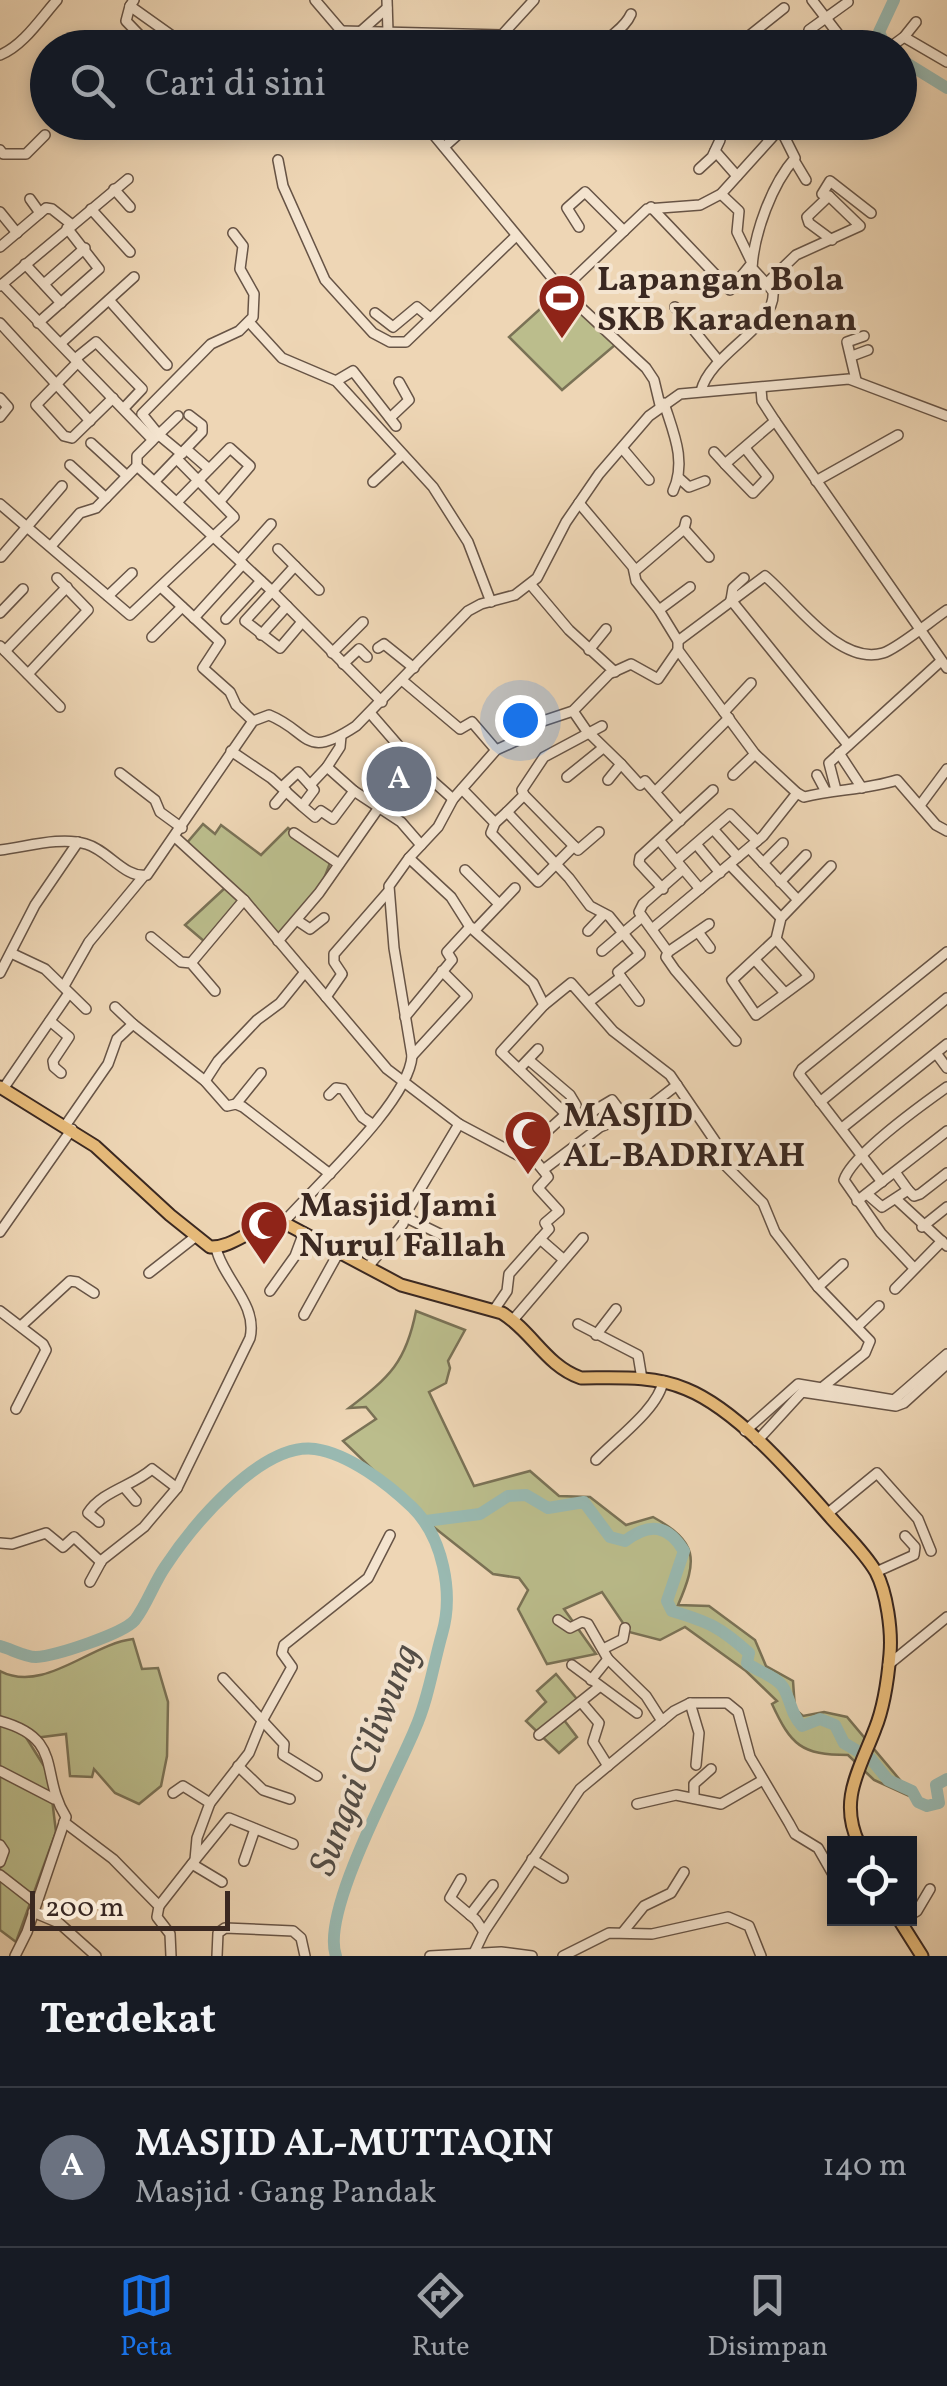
<!DOCTYPE html>
<html lang="id">
<meta charset="utf-8">
<style>
:root{--surface:#171b24;--page:#20242c;--text:#f1f3f6;--muted:#9ea1a6;--line:#363941;--accent:#1a73e8}
body{margin:0;font-family:Vollkorn,serif;background:var(--page);color:var(--text)}
.controls{position:absolute;right:30px;bottom:30px;display:grid;overflow:hidden;border-radius:0px;box-shadow:0 5px 15px #0003}
.controls button{width:90px;height:90px;display:grid;place-items:center;padding:0;border:0;border-bottom:2px solid var(--line);background:var(--surface);color:var(--text);font:50px sans-serif}
.scale{position:absolute;left:30px;bottom:25px;width:200px;box-sizing:border-box;padding-left:10px;border:5px solid #3a2821;border-top:0;font-size:28px;line-height:35px;white-space:nowrap;color:#3a2821;-webkit-text-stroke:8px #f4e4cf;paint-order:stroke}
.you{position:absolute;left:520px;top:720px;width:35px;height:35px;margin:-25px;border:8px solid #fff;border-radius:50%;background:#1a73e8;box-shadow:0 0 0 15px #1a73e833}
.badge{display:grid;place-items:center;width:65px;height:65px;border-radius:50%;background:var(--accent);color:#fff;font-size:32px;font-weight:700}
.pin{position:absolute;translate:-50% -50%;border:5px solid #fff;box-shadow:0 2px 10px #0006}
.list{margin:0;padding:0;list-style:none}
h2{display:flex;justify-content:space-between;align-items:center;height:130px;margin:0;padding:0 40px;font-size:42px}
h2 small{font-size:32px;font-weight:400;color:var(--muted)}
.list li{display:grid;grid-template-columns:65px 1fr auto;gap:30px;align-items:center;box-sizing:border-box;height:160px;padding:0 40px;border-top:2px solid var(--line)}
.list b{display:block;font-size:38px;white-space:nowrap}
.list p{margin:0;font-size:32px;white-space:nowrap;color:var(--muted)}
.list em{font-size:32px;font-style:normal;color:var(--muted)}
.icon{flex:none;width:55px;height:55px;fill:none;stroke:currentColor;stroke-width:2;stroke-linecap:round;stroke-linejoin:round}
.map{position:relative;flex:none;width:947px;height:1956px;overflow:hidden}
.search{position:absolute;background:var(--surface);box-shadow:0 5px 15px #0003;left:30px;right:30px;top:30px;height:110px;display:flex;align-items:center;gap:25px;box-sizing:border-box;padding:0 35px;border-radius:55px;color:var(--muted);font-size:38px}
.sheet{height:290px;background:var(--surface)}
nav{display:flex;justify-content:space-around;align-items:center;box-sizing:border-box;height:140px;border-top:2px solid var(--line);background:var(--surface);font-size:28px;color:var(--muted)}
nav a{display:grid;justify-items:center;gap:5px}
nav .on{color:var(--accent)}
.map>svg:first-child{display:block}
</style>
<div class="map">
<svg width="947" height="1956" viewBox="0 0 947 1956">
<rect width="100%" height="100%" fill="#eed6b5"/>
<filter id="stains"><feTurbulence type="fractalNoise" baseFrequency=".002" numOctaves="4"/><feColorMatrix values="0 0 0 0 .2 0 0 0 0 .09 0 0 0 0 .02 0 0 0 .5 -.17"/></filter>
<radialGradient id="worn" r=".72"><stop offset=".6" stop-color="#630" stop-opacity="0"/><stop offset="1" stop-color="#630" stop-opacity=".3"/></radialGradient>
<g fill="#bbbd8c" stroke="#7a7256" stroke-width="2.5">
<path d="M560,291l55,54 -53,45 -53,-53z"/>
<path d="M203,824l12,10 6,-9 40,30 27,-27 42,35 -8,21 -44,53 -92,-93z"/>
<path d="M226,887l16,13 -37,42 -20,-17z"/>
<path d="M416,1311l49,19 -17,31 2,7 -4,15 -17,9 45,94 56,-15 29,25 31,1 36,28 27,-8c45,25 45,42 25,88l31,1 46,34 11,26 27,15 2,28 8,7 21,-4 23,5 69,82 -42,-19 -26,-25c-47,0 -57,-10 -76,-51l5,-3 -31,-30 -61,-44 -25,13 -31,-8 -27,-40 -38,17 32,45 -49,10 -29,-55 10,-19 -9,-12 -26,-4 -67,-53 -83,-80 33,-22 -10,-12 -17,1c41,-31 57,-46 67,-97z"/>
<path d="M133,1639l9,30 16,-1 10,34 -1,54 -6,30 -22,18 -24,-11 -21,-24 -2,8 -22,-1 -4,-42 -39,5 22,35 7,58 -40,110 -16,-12v-259c44,23 90,-27 133,-32z"/>
<path d="M556,1674l26,31 -18,15 13,17 -18,16 -33,-32 20,-19 -9,-11z"/>
</g>
<g fill="none" stroke-linecap="round" stroke-linejoin="round">
<g stroke="#99b9b1" stroke-width="12">
<path d="M886,48l-7,-16 15,-32"/>
<path d="M900,59l47,29"/>
<path d="M426,1521l54,-7 28,-18 18,-1 22,13 36,-6 26,35 15,4c25,-19 43,-16 59,10l-17,50 5,10c37,11 48,16 77,42l-2,10c11,9 29,13 36,24 8,13 7,26 19,39l18,-7 15,6 9,18 27,16 17,21 24,11 6,11 9,4 12,-3 -3,-18 11,-6"/>
<path d="M0,1646c11,3 25,11 36,11 19,-1 87,-23 99,-37 12,-16 19,-37 30,-53 27,-41 96,-125 150,-118 34,5 73,35 97,58 31,30 42,86 30,127 -9,32 -14,66 -27,95 -19,47 -95,183 -79,227"/>
</g>
<g stroke="#675446" stroke-width="12">
<g id="minor">
<path d="M134,0l-4,6 45,32"/>
<path d="M315,0l41,48"/>
<path d="M387,0l1,32"/>
<path d="M812,0l37,48"/>
<path d="M130,6l-4,15 26,27"/>
<path d="M809,30l39,-28"/>
<path d="M342,31l160,4 88,13"/>
<path d="M360,32l27,-24"/>
<path d="M396,33l14,15"/>
<path d="M502,35l32,-35"/>
<path d="M904,37l43,25"/>
<path d="M601,48c9,-15 23,-18 30,-34"/>
<path d="M734,48l50,-40"/>
<path d="M889,48l15,-11 12,-15"/>
<path d="M0,55c23,-9 41,-37 57,-55"/>
<path d="M423,122l139,168 84,78 8,12 6,25"/>
<path d="M444,147l28,-25"/>
<path d="M0,150l3,4h23l19,-19"/>
<path d="M715,151l22,25"/>
<path d="M278,160l5,26 42,94 48,53 17,9h16l110,-106"/>
<path d="M794,160l12,20"/>
<path d="M699,169l13,-12 8,-17"/>
<path d="M114,189l16,18"/>
<path d="M829,196l-22,21 2,6 23,17"/>
<path d="M30,199l10,14"/>
<path d="M651,207l79,83 22,-27 -15,-31 2,-21 -18,-17"/>
<path d="M91,209l39,43"/>
<path d="M0,212l17,21"/>
<path d="M579,227l-12,-19 18,-16 39,39"/>
<path d="M0,247l46,-39 6,1 19,15"/>
<path d="M25,264l36,39"/>
<path d="M2,284l151,156 -16,16v10l134,124 111,112"/>
<path d="M44,284l41,-36"/>
<path d="M766,284l30,-29 64,-29 -31,-30 -7,-2 8,-13 41,32"/>
<path d="M0,286l128,-107"/>
<path d="M562,290l85,-81 53,-4 21,-11 65,-72"/>
<path d="M109,300l58,65"/>
<path d="M675,307l43,53"/>
<path d="M375,313l18,14 24,-20 12,10"/>
<path d="M0,323l90,98"/>
<path d="M38,323l61,-54 -32,-41"/>
<path d="M250,323l32,35 54,23 97,106 35,55 23,60"/>
<path d="M61,343l73,-66"/>
<path d="M852,356l16,-6"/>
<path d="M75,359l21,-17 46,47 -18,19"/>
<path d="M78,362l-42,43 28,31 8,2 41,-40"/>
<path d="M856,380l-9,-38 17,-6"/>
<path d="M336,381l17,-10 43,55"/>
<path d="M761,389l1,12 13,20 172,247"/>
<path d="M701,391c9,-38 76,-64 72,-100l-21,-23c2,-35 20,-84 43,-110l-18,-36"/>
<path d="M0,398l8,9 -8,10"/>
<path d="M664,403c9,29 23,58 9,88"/>
<path d="M390,418l19,-18 -10,-18"/>
<path d="M155,438l23,-22"/>
<path d="M91,443l36,33"/>
<path d="M622,448l27,32"/>
<path d="M186,449l23,20"/>
<path d="M714,452l11,12 50,-43"/>
<path d="M182,454l-23,-19 -17,-21 69,-70 28,-13 14,-14 1,-23 -14,-25 3,-23 -10,-13"/>
<path d="M725,464l28,29 15,-16 -23,-29"/>
<path d="M70,465l36,33"/>
<path d="M679,478l10,9 16,-6"/>
<path d="M155,481l47,-49v-7l-13,-10"/>
<path d="M816,481l82,-46"/>
<path d="M373,482l29,-27"/>
<path d="M178,501l52,-53 20,18 -30,35"/>
<path d="M579,503l54,64 3,14 23,29 19,31v9l77,104 42,39 7,4c31,-8 62,-7 93,-17l39,45 11,6"/>
<path d="M0,504l130,111 104,-98 -57,-58"/>
<path d="M686,521l-2,8 25,28"/>
<path d="M51,546l29,-33 16,-5 41,-42"/>
<path d="M278,549l41,41"/>
<path d="M1,557l61,-71"/>
<path d="M239,560l32,-36"/>
<path d="M295,566l-50,55 35,27 22,-26"/>
<path d="M635,571l49,-42"/>
<path d="M531,585l38,45 46,42"/>
<path d="M161,587l59,55 -17,26 27,24 6,13 17,16"/>
<path d="M108,596l24,-23"/>
<path d="M731,600l117,145"/>
<path d="M731,600l2,-12 11,-10"/>
<path d="M659,610l31,-23"/>
<path d="M0,613l23,-24"/>
<path d="M194,618l49,-54"/>
<path d="M226,619l35,-38"/>
<path d="M261,635l26,-29"/>
<path d="M152,637l30,-30"/>
<path d="M678,641l87,-65c30,25 74,90 118,77 14,-4 49,-33 64,-43"/>
<path d="M0,646l60,61"/>
<path d="M378,648l6,-4 30,24"/>
<path d="M589,650l17,-21"/>
<path d="M5,651l62,-64"/>
<path d="M332,653l31,-31"/>
<path d="M343,664l16,-15 8,8"/>
<path d="M28,674l60,-64 -31,-32"/>
<path d="M403,681l57,48 12,-7 24,28"/>
<path d="M573,711l13,19 35,34 -13,16"/>
<path d="M724,712l27,-29"/>
<path d="M371,714l46,53 36,32"/>
<path d="M231,751l40,27 31,28 12,-16 -4,-5 17,-18 27,24 -21,28 -12,-8 -6,6 -13,-11"/>
<path d="M839,753l23,35"/>
<path d="M621,764l19,21 5,-4 35,40"/>
<path d="M327,767l13,-20 1,-11"/>
<path d="M120,773l35,27 5,12 22,16"/>
<path d="M733,775l22,-21"/>
<path d="M817,775l8,15"/>
<path d="M567,777l36,-29"/>
<path d="M282,787l16,-15 12,13"/>
<path d="M462,789l33,34 12,-11 62,66 21,28 19,10 31,38 -22,18 3,5 -32,25"/>
<path d="M836,790l-7,-27 112,-102"/>
<path d="M354,791l47,31 20,23"/>
<path d="M655,792l74,-74"/>
<path d="M524,795l50,51"/>
<path d="M275,804l11,-13"/>
<path d="M921,804l26,-35"/>
<path d="M507,812l17,-17 -2,-5 22,-33 58,-31"/>
<path d="M495,823l-4,10 47,49 36,-36 4,4 21,-18"/>
<path d="M713,829l25,28"/>
<path d="M294,833l45,31"/>
<path d="M175,837l69,63 143,169 72,55 68,36 5,-3"/>
<path d="M659,840l41,49"/>
<path d="M696,844l24,29"/>
<path d="M749,848l48,51"/>
<path d="M0,850c26,-3 61,-14 86,-6 22,6 39,35 61,31l106,-154 16,-6c42,17 34,46 87,11l112,-115 13,-7 34,-9 22,-17 29,-56 33,-48 50,-58 31,-22 169,-15 98,37"/>
<path d="M409,858l42,39 19,30 63,56 11,22"/>
<path d="M677,860l53,-46 27,27"/>
<path d="M763,863l20,-20"/>
<path d="M730,865l51,53"/>
<path d="M683,869l-40,35 -4,8 29,40 -2,5 9,13 61,71"/>
<path d="M465,870l34,34"/>
<path d="M780,882l26,-27"/>
<path d="M663,889l-24,-26 1,-6 73,-67"/>
<path d="M298,921l12,8 14,-11"/>
<path d="M652,929l111,-93 34,-43"/>
<path d="M588,931l16,-17"/>
<path d="M698,932l12,16"/>
<path d="M151,937l30,25 10,1 24,28"/>
<path d="M776,939l-44,41 24,35 53,-39 -33,-37 5,-21 50,-52"/>
<path d="M278,941l41,-48 61,-87"/>
<path d="M602,951l40,-34"/>
<path d="M668,952l41,-28"/>
<path d="M11,953l34,16 41,40"/>
<path d="M755,960l30,33"/>
<path d="M191,963l53,-63"/>
<path d="M0,973l35,-68 43,-63"/>
<path d="M621,977l18,24"/>
<path d="M64,986l25,-44 54,-65"/>
<path d="M326,997l16,-23 -8,-12v-8l54,-62"/>
<path d="M115,1007l18,17"/>
<path d="M405,1017l47,-57 -5,-8 23,-25 6,2 39,-41"/>
<path d="M50,1021l19,16 -16,24 1,6 7,6"/>
<path d="M936,1053l11,15"/>
<path d="M412,1056l55,-60 -25,-25"/>
<path d="M530,1061l40,34 6,10 -43,39 -1,13 11,13 57,-43 46,-18 31,-24"/>
<path d="M519,1069l19,-20"/>
<path d="M205,1081l13,-20 39,-41 23,-17 25,-31"/>
<path d="M3,1089l66,-96"/>
<path d="M329,1095l7,-7 7,1 19,28 10,7"/>
<path d="M820,1102l127,-104"/>
<path d="M236,1104l25,-31"/>
<path d="M566,1114l-65,-62 43,-47 27,-22 42,48 57,44 45,66 7,21 41,41 12,29 43,55 52,54 -5,12 -41,33 -3,7"/>
<path d="M575,1122l37,-22 13,17"/>
<path d="M65,1126l43,-62 9,-25 16,-15 72,57 22,25 9,-2 7,3 87,67"/>
<path d="M842,1128l105,-84"/>
<path d="M543,1170l5,7 -10,11 21,23 -14,12 4,6 -9,10 23,20"/>
<path d="M882,1182l-83,-108 3,-5 145,-117"/>
<path d="M908,1190l6,6 6,-2 27,-21"/>
<path d="M867,1194l15,13 26,-17 -13,-18"/>
<path d="M896,1199l51,47"/>
<path d="M857,1201l90,-70"/>
<path d="M405,1217l41,20"/>
<path d="M283,1223c31,-36 126,-121 129,-167l-18,-108 -5,-62 20,-28 29,-31 15,-28 43,-49 22,-10 25,-19 30,-10 36,-37 22,-10 27,15 20,-29"/>
<path d="M922,1227l25,-20"/>
<path d="M0,1232l72,-103"/>
<path d="M368,1267l35,-43 3,-11 53,-89"/>
<path d="M914,1268l-33,-35 -37,-53c8,-25 79,-76 103,-93"/>
<path d="M149,1273l46,-36"/>
<path d="M818,1287l25,-23"/>
<path d="M895,1289l47,-48"/>
<path d="M270,1291l25,-35 9,-24"/>
<path d="M494,1310l13,-19 2,-17 31,-35"/>
<path d="M0,1311l43,33 3,6 -30,59"/>
<path d="M304,1315l36,-65"/>
<path d="M513,1320l70,-82"/>
<path d="M578,1324l60,31 4,24"/>
<path d="M21,1326l49,-45 7,1 17,11"/>
<path d="M858,1326l21,-20"/>
<path d="M596,1335l20,-26"/>
<path d="M745,1431l53,-47 96,16 53,-46"/>
<path d="M757,1441l45,-49 94,14 8,-3 43,-39"/>
<path d="M596,1460c20,-21 63,-52 67,-79"/>
<path d="M124,1487l12,14"/>
<path d="M827,1514l50,-41 41,46 13,32"/>
<path d="M99,1522l-11,-9c14,-22 45,-27 64,-44l25,19"/>
<path d="M0,1543l12,1 34,-11 17,14 11,-10 27,25"/>
<path d="M876,1572l38,-17 1,-8 -10,-11"/>
<path d="M90,1582l12,-22 42,-33 33,-39 73,-150c8,-34 -27,-59 -34,-90"/>
<path d="M558,1620l12,8 12,-6 6,2 20,35 38,37 16,25"/>
<path d="M603,1649l20,-10 2,-11"/>
<path d="M572,1665l65,48"/>
<path d="M888,1665l59,-48"/>
<path d="M223,1678l61,66 -1,11 34,21"/>
<path d="M591,1680l17,-21"/>
<path d="M582,1703l17,20 -6,19 15,24"/>
<path d="M690,1703l9,30 -3,32"/>
<path d="M0,1721c65,18 39,53 66,96l-39,115 -12,24"/>
<path d="M539,1735l60,-48"/>
<path d="M238,1766l25,24 27,9"/>
<path d="M0,1771l54,28"/>
<path d="M173,1793l10,-7 27,17"/>
<path d="M694,1797v-13l17,-15"/>
<path d="M637,1804l39,-9 45,9 42,-24"/>
<path d="M64,1822l49,37 46,47 -2,11 13,17 1,22"/>
<path d="M0,1845l4,6 -4,11"/>
<path d="M532,1859l31,19"/>
<path d="M195,1860l34,-42 64,26"/>
<path d="M244,1861l11,-32"/>
<path d="M192,1864l30,18"/>
<path d="M0,1875l36,28"/>
<path d="M461,1879l-11,19 26,22 8,12"/>
<path d="M159,1906l36,-46 2,-22 13,-35 39,-50 13,-32 30,-54 -10,-14 2,-8 84,-67 22,-43"/>
<path d="M33,1912l26,11 37,33"/>
<path d="M470,1915l23,-30"/>
<path d="M910,1915l7,-4 13,-22"/>
<path d="M623,1932l21,-26 27,-13 13,-21"/>
<path d="M474,1953l10,-21 96,-143 94,-78 16,-8h37l11,9 12,45 39,66 6,11 23,14 16,28"/>
<path d="M217,1956l1,-23 7,-5 68,3 8,7 4,18"/>
<path d="M430,1956l71,-4 31,4"/>
<path d="M563,1956l46,-23 43,1 76,-17 21,9 12,30"/>
</g>
</g>
<g stroke="#3a2821" stroke-width="15">
<g id="major">
<path d="M0,1087l95,59 75,69 40,32c29,1 49,-31 80,-21l111,59 101,28c30,18 44,53 79,65 34,0 72,-3 105,11 52,21 109,88 146,130 15,17 33,34 44,53 11,21 16,59 14,82 -2,24 -6,53 -15,75 -15,40 -37,71 -16,115"/>
<path d="M898,1918l24,38"/>
</g>
</g>
<use href="#minor" stroke="#f4e4cf" stroke-width="9"/>
<use href="#major" stroke="#e7bb7a" stroke-width="11"/>
</g>
<defs>
<g id="stadium-pin" transform="scale(2.5)"><path d="M0 17L-7.5 6A9.5 9.5 0 1 1 7.5 6Z" fill="#8f2418" stroke="#f4e4cf"/><path d="M0-5a6.5 5 0 1 0 0 10a6.5 5 0 1 0 0-10ZM-3.5-1.8h7v3.6h-7Z" fill="#fff"/></g>
<g id="mosque-pin" transform="scale(2.5)"><path d="M0 17L-7.5 6A9.5 9.5 0 1 1 7.5 6Z" fill="#8f2418" stroke="#f4e4cf"/><path d="M3.5-4.9A6 6 0 1 0 3.5 4.9A5 5 0 1 1 3.5-4.9Z" fill="#fff"/></g>
</defs>
<g fill-rule="evenodd">
<use href="#stadium-pin" x="562" y="298"/>
<use href="#mosque-pin" x="528" y="1134"/>
<use href="#mosque-pin" x="264" y="1224"/>
</g>
<g text-anchor="middle" stroke-width="8" stroke-linejoin="round" paint-order="stroke">
<g font-size="35" font-weight="bold" fill="#3a2821" stroke="#f4e4cf" text-anchor="start">
<text x="597" y="290">Lapangan Bola<tspan x="597" dy="40">SKB Karadenan</tspan></text>
<text x="563" y="1126">MASJID<tspan x="563" dy="40">AL-BADRIYAH</tspan></text>
<text x="299" y="1216">Masjid Jami<tspan x="299" dy="40">Nurul Fallah</tspan></text>
</g>
<g font-size="38" font-style="italic" fill="#524c45" stroke="#f4e4cf">
<text transform="translate(363 1759) rotate(-69)" y="13">Sungai Ciliwung</text>
</g>
</g>
<rect width="100%" height="100%" filter="url(#stains)"/>
<rect width="100%" height="100%" fill="url(#worn)"/>
</svg>
<div class="controls">
<button><svg class="icon" aria-label="locate" viewBox="0 0 24 24"><circle cx="12" cy="12" r="6"/><path d="M12 2v4M12 18v4M2 12h4M18 12h4"/></svg></button>
</div>
<div class="scale">200 m</div>
<div class="you"></div>
<div class="pin badge" style="left:399px;top:779px;background:#6b7280">A</div>
<div class="search"><svg class="icon" aria-label="search" viewBox="0 0 24 24"><circle cx="10" cy="10" r="6"/><path d="M15 15l6 6"/></svg>Cari di sini</div>
</div>
<section class="sheet">
<h2>Terdekat<small></small></h2>
<ul class="list">
<li><span class="badge" style="background:#6b7280">A</span><div><b>MASJID AL-MUTTAQIN</b><p>Masjid · Gang Pandak</p></div><em>140 m</em></li>
</ul>
</section>
<nav>
<a class="on"><svg class="icon" aria-label="map" viewBox="0 0 24 24"><path d="M3 6l6-2 6 2 6-2v14l-6 2-6-2-6 2zM9 4v14M15 6v14"/></svg>Peta</a>
<a><svg class="icon" aria-label="directions" viewBox="0 0 24 24"><path d="M12 3l9 9-9 9-9-9zM9 14v-3h6M13 9l2 2-2 2"/></svg>Rute</a>
<a><svg class="icon" aria-label="saved" viewBox="0 0 24 24"><path d="M7 4h10v16l-5-4-5 4z"/></svg>Disimpan</a>
</nav>
